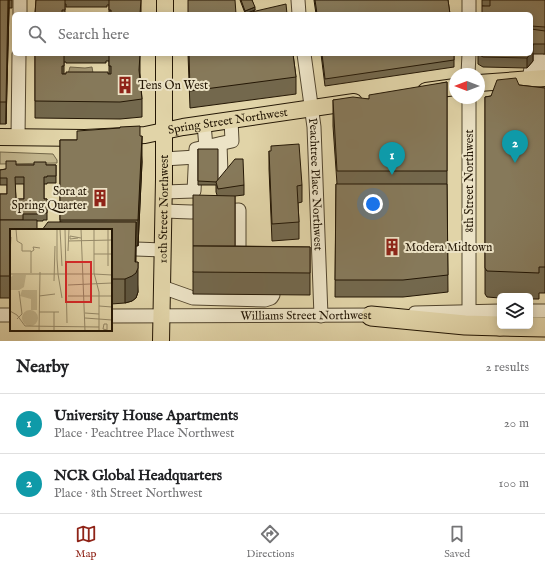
<!DOCTYPE html>
<meta charset="utf-8">
<style>
:root{--surface:#fff;--page:#f2f2f2;--text:#202124;--muted:#757577;--line:#e0e0e0;--accent:#8f2418}
body{margin:0;font-family:"IM FELL English",serif;background:var(--page);color:var(--text)}
.controls{position:absolute;right:12px;bottom:12px;display:grid;overflow:hidden;border-radius:6px;box-shadow:0 2px 10px #0003}
.controls button{width:36px;height:36px;display:grid;place-items:center;padding:0;border:0;border-bottom:1px solid var(--line);background:var(--surface);color:var(--text);font:20px sans-serif}
.compass{position:absolute;left:449px;top:68px;width:36px;height:36px;border-radius:50%;background:var(--surface);box-shadow:0 2px 10px #0003;rotate:270deg}
.you{position:absolute;left:373px;top:204px;width:14px;height:14px;margin:-10px;border:3px solid #fff;border-radius:50%;background:#1a73e8;box-shadow:0 0 0 6px #1a73e833}
.badge{display:grid;place-items:center;width:26px;height:26px;border-radius:50%;background:var(--accent);color:#fff;font-size:13px;font-weight:700}
.pin{position:absolute;translate:-50% -33px;filter:drop-shadow(0 1px 2px #0008)}
.pin::after{content:'';position:absolute;top:21px;width:14px;height:12px;background:inherit;clip-path:polygon(0 0,100% 0,50% 100%)}
.list{margin:0;padding:0;list-style:none}
h2{display:flex;justify-content:space-between;align-items:center;height:52px;margin:0;padding:0 16px;font-size:17px}
h2 small{font-size:13px;font-weight:400;color:var(--muted)}
.list li{display:grid;grid-template-columns:26px 1fr auto;gap:12px;align-items:center;box-sizing:border-box;height:60px;padding:0 16px;border-top:1px solid var(--line)}
.list b{display:block;font-size:15px;white-space:nowrap}
.list p{margin:0;font-size:13px;white-space:nowrap;color:var(--muted)}
.list em{font-size:13px;font-style:normal;color:var(--muted)}
.icon{flex:none;width:22px;height:22px;fill:none;stroke:currentColor;stroke-width:2;stroke-linecap:round;stroke-linejoin:round}
.map{position:relative;flex:none;width:545px;height:341px;overflow:hidden}
.search{position:absolute;background:var(--surface);box-shadow:0 2px 10px #0003;left:12px;right:12px;top:12px;height:44px;display:flex;align-items:center;gap:10px;box-sizing:border-box;padding:0 14px;border-radius:6px;color:var(--muted);font-size:15px}
.sheet{height:172px;background:var(--surface)}
nav{display:flex;justify-content:space-around;align-items:center;box-sizing:border-box;height:56px;border-top:1px solid var(--line);background:var(--surface);font-size:11px;color:var(--muted)}
nav a{display:grid;justify-items:center;gap:2px}
nav .on{color:var(--accent)}
.map>svg:first-child{display:block}
</style>
<div class="map">
<svg width="545" height="341" viewBox="0 0 545 341">
<rect width="100%" height="100%" fill="#e1d4a8"/>
<filter id="stains"><feTurbulence type="fractalNoise" baseFrequency=".005" numOctaves="4"/><feColorMatrix values="0 0 0 0 .2 0 0 0 0 .09 0 0 0 0 .02 0 0 0 .5 -.17"/></filter>
<radialGradient id="worn" r=".72"><stop offset=".6" stop-color="#630" stop-opacity="0"/><stop offset="1" stop-color="#630" stop-opacity=".3"/></radialGradient>
<path fill="#c1b48c" stroke="#726648" d="M0,152l53,2 4,6v3l-57,1z"/>
<path fill="#a19471" stroke="#6f6246" d="M70,67l15,1 7,-1 1,6 -25,1z"/>
<g fill="none" stroke-linecap="round" stroke-linejoin="round">
<g stroke="#53462e" stroke-width="15">
<g id="minor">
<path d="M298,0l1,14"/>
<path d="M20,14v-14"/>
<path d="M469,14v-14"/>
<path id="s1" d="M304,54l10,73 7,189"/>
<path d="M468,74l1,-20"/>
<path d="M543,78l-1,-15 3,-2"/>
<path d="M529,79l2,-11 6,-12"/>
<path d="M204,124l2,23"/>
<path d="M18,137l1,-83"/>
<path d="M220,144l1,29"/>
<path d="M164,159l32,-2"/>
<path d="M164,192l30,-1 2,-42 36,-8 -1,-21"/>
<path d="M164,211l27,1 48,-2v53"/>
<path d="M136,249l27,1"/>
<path d="M162,287l31,11 72,2 6,-2 2,-3"/>
<path d="M469,311v-213"/>
<path d="M530,311h15"/>
<path d="M415,313l85,-2"/>
<path d="M0,315h11"/>
<path id="s2" d="M111,316l268,-1"/>
</g>
</g>
<g stroke="#241705" stroke-width="18">
<g id="major">
<path d="M165,14v-14"/>
<path d="M479,83l66,-5"/>
<path d="M426,91l29,-4"/>
<path id="s3" d="M0,137l85,1 60,-3 38,-8 171,-25"/>
<path id="s4" d="M161,341l3,-162v-125"/>
</g>
</g>
<g stroke="#241705" stroke-width="21">
<g id="highway">
<path d="M371,316l94,9 35,1"/>
<path d="M500,326l45,1"/>
</g>
</g>
<use href="#minor" stroke="#ece3c6" stroke-width="13"/>
<use href="#major" stroke="#e1d4a8" stroke-width="16"/>
<use href="#highway" stroke="#e1d4a8" stroke-width="19"/>
</g>
<g fill="#73684d" stroke="#241705" fill-rule="evenodd">
<path d="M0,0h12v8h-3l-3,116h-6z"/>
<path d="M36,0h105v14h-32v-9h-2v2h-41v-3h-1v10h-30z"/>
<path d="M240,0h12l3,10 -10,3z"/>
<path d="M314,0h134l2,14h-134z"/>
<path d="M482,0h63v54h-12v7l-6,7 -44,-1 -5,-3v-10h53v-40l-49,-8z"/>
<path d="M35,54h105v19l2,26v18l-22,2 -85,-1zM106,61h3v13h-45v-12h2v1h40z"/>
<path d="M188,54h105l3,23v17l-106,14z"/>
<path d="M321,54h133v13l-129,19z"/>
<path d="M447,82v102l1,108 -45,5h-68l1,-113h1l-4,-58v-26l36,-1z"/>
<path d="M519,85l26,3v205h-6v6h-9v-3h-30v2l-13,-1 -2,-3v-197l6,-1z"/>
<path d="M140,136l2,26 -4,84h-2v16l2,30 -2,6 -4,3 -7,2 -14,1v-74l-51,-8v-82h17z"/>
<path d="M198,149l20,32 26,4v10l-9,1v50l75,1v48l-117,-1v-22l24,-77 -1,-3v-7h-18z"/>
<path d="M269,151l33,34v17l-4,1 1,19v17l-27,2 -3,-72z"/>
<path d="M16,165h40v18h-9v1h-3v15h3v21h-4v1h-6l-26,9v68h-11v-104h7v-9h-7v-15l6,-1zM15,184h9v15h-8z"/>
</g>
<g fill="#5e553f" stroke="#241705">
<path d="M9,0v8l-3,116v-22z"/>
<path d="M255,7v3l-10,4v-3z"/>
<path d="M533,44v17l-6,7v-10l4,-4z"/>
<path d="M142,136v26l-4,84v-26z"/>
<path d="M136,222v24l-1,28 3,-12v30l-2,6 -4,3 -7,2v-24l10,-17z"/>
</g>
<g fill="#86795a" stroke="#241705" fill-rule="evenodd">
<path d="M0,0h8l-2,102h-6z"/>
<path d="M36,0h29v10h-3v4h-27z"/>
<path d="M109,0h32l-1,14h-29v-4h-2z"/>
<path d="M188,0h47l1,14h-48z"/>
<path d="M241,0h11l3,7 -10,4z"/>
<path d="M315,0h133l2,14h-133z"/>
<path d="M490,0h55v27l-14,-1v-12h-49v-8h8z"/>
<path d="M286,4l1,10h-44z"/>
<path d="M531,29l14,2v13h-12l-2,8 2,-1 -2,2z"/>
<path d="M35,54h29v12h-2v8h4v-2h42v2h3v-8h-2v-12h31l-1,16 3,29 -22,3 -85,-1z"/>
<path d="M189,54h104l3,23 -106,14z"/>
<path d="M322,54h132v6l-129,19z"/>
<path d="M478,54h52l-3,4 -44,-1z"/>
<path d="M516,78l3,7 26,3v179h-6v6l-52,-2 -2,-3v-171l6,-1 6,-16z"/>
<path d="M447,82v89h-110l-4,-71 20,-3 16,2v-4z"/>
<path d="M140,126v10h2l-4,84h-78v-80h17v-9l43,-3v-1z"/>
<path d="M299,144l3,41 -5,1 2,36 -27,2 -3,-73h2v-5z"/>
<path d="M198,149h20v32l-1,1 -19,-1z"/>
<path d="M235,159h8l1,26 -26,4 -2,-7z"/>
<path d="M6,161h10v4h18v-3h12v3h10v11h-9v1h-3v22h3v14h-4v1h-20v6h-23v-26h7v-16h-7v-8l6,-1zM15,177h9v22h-8z"/>
<path d="M336,184h111l1,91 -45,5h-68z"/>
<path d="M193,195l42,1v50h-42z"/>
<path d="M0,220h37v10h-26v46h-11z"/>
<path d="M48,222h88l-1,40h3v6l-2,5 -4,3 -7,3h-14v-49h-69z"/>
<path d="M193,246l117,1v26l-117,-1z"/>
</g>
<defs>
<g id="building-bare" transform="scale(1.38)"><path d="M-4-6H4V6H1V3H-1V6H-4ZM-2.5-4.3h1.7v1.8h-1.7ZM.8-4.3h1.7v1.8H.8ZM-2.5-1h1.7V.8h-1.7ZM.8-1h1.7V.8H.8Z" fill="#8f2418" stroke="#ece3c6" stroke-width="2.5" paint-order="stroke"/></g>
</defs>
<g fill-rule="evenodd">
<use href="#building-bare" x="125" y="85"/>
<use href="#building-bare" x="100" y="198"/>
<use href="#building-bare" x="392" y="247"/>
</g>
<g text-anchor="middle" stroke-width="4" stroke-linejoin="round" paint-order="stroke">
<g font-size="12" fill="#241705" stroke="#ece3c6" text-anchor="start">
<text x="138" y="89">Tens On West</text>
<text x="87" y="195" text-anchor="end">Sora at<tspan x="87" dy="14">Spring Quarter</tspan></text>
<text x="405" y="251">Modera Midtown</text>
</g>
<g font-size="12" fill="#241705" stroke="#ece3c6">
<text dy="4" stroke="none"><textPath href="#s3" startOffset="229">Spring Street Northwest</textPath></text>
<text transform="translate(469 181) rotate(-90)" y="4">8th Street Northwest</text>
<text dy="4" stroke="none"><textPath href="#s1" startOffset="131">Peachtree Place Northwest</textPath></text>
<text dy="4" stroke="none"><textPath href="#s4" startOffset="132">10th Street Northwest</textPath></text>
<text dy="4" stroke="none"><textPath href="#s2" startOffset="195">Williams Street Northwest</textPath></text>
</g>
</g>
<g transform="translate(10 229)">
<rect width="102" height="102" fill="#e1d4a8"/>
<path d="M3,46h13l-2,12 -5,3h-9v-12zM12,61h15v20h-6v-11l-11,-3zM12 89a8 8 0 1 1 16 0a8 8 0 1 1-16 0Z" fill="#c1b48c"/>
<path fill="none" stroke="#958867" stroke-width="1" d="M6,0l1,12 5,3v7h9v22M50,0l2,37M55,0l2,94M71,0l4,102M84,0v44l5,19v39M47,1v29M68,9l-8,1v-3l11,2M58,12l44,-1M58,22l1,-22M21,23l3,-2 -1,-3 7,1M0,24l1,-16M84,25h18M47,30l1,15M98,37v-37M0,45h84M48,45l4,24M84,45l18,1M44,52l1,-35M58,56l44,-2M29,67l16,-2M58,67h44M89,77l13,1M0,82l7,4 8,11 74,1M29,83h20M44,83v19M75,84l14,1M75,89l27,2M7,90l5,-5 -3,-23M29,102l1,-59M97,102v-7h-3l-1,5 4,1"/>
<path fill="#d62828" fill-opacity="0.15" stroke="#d62828" stroke-width="2" d="M56,33h25v40h-25z"/>
<rect width="102" height="102" fill="none" stroke="#241705" stroke-width="2"/>
</g>
<rect width="100%" height="100%" filter="url(#stains)"/>
<rect width="100%" height="100%" fill="url(#worn)"/>
</svg>
<div class="controls">
<button><svg class="icon" aria-label="layers" viewBox="0 0 24 24"><path d="M12 4l9 5-9 5-9-5zM3 14l9 5 9-5"/></svg></button>
</div>
<svg class="compass" viewBox="-18 -18 36 36"><path d="M0-13l5 13h-10z" fill="#e53935"/><path d="M0 13l5-13h-10z" fill="#757577"/></svg>
<div class="you"></div>
<div class="pin badge" style="left:392px;top:175px;background:#0f9aa8">1</div>
<div class="pin badge" style="left:515px;top:163px;background:#0f9aa8">2</div>
<div class="search"><svg class="icon" aria-label="search" viewBox="0 0 24 24"><circle cx="10" cy="10" r="6"/><path d="M15 15l6 6"/></svg>Search here</div>
</div>
<section class="sheet">
<h2>Nearby<small>2 results</small></h2>
<ul class="list">
<li><span class="badge" style="background:#0f9aa8">1</span><div><b>University House Apartments</b><p>Place · Peachtree Place Northwest</p></div><em>20 m</em></li>
<li><span class="badge" style="background:#0f9aa8">2</span><div><b>NCR Global Headquarters</b><p>Place · 8th Street Northwest</p></div><em>100 m</em></li>
</ul>
</section>
<nav>
<a class="on"><svg class="icon" aria-label="map" viewBox="0 0 24 24"><path d="M3 6l6-2 6 2 6-2v14l-6 2-6-2-6 2zM9 4v14M15 6v14"/></svg>Map</a>
<a><svg class="icon" aria-label="directions" viewBox="0 0 24 24"><path d="M12 3l9 9-9 9-9-9zM9 14v-3h6M13 9l2 2-2 2"/></svg>Directions</a>
<a><svg class="icon" aria-label="saved" viewBox="0 0 24 24"><path d="M7 4h10v16l-5-4-5 4z"/></svg>Saved</a>
</nav>
